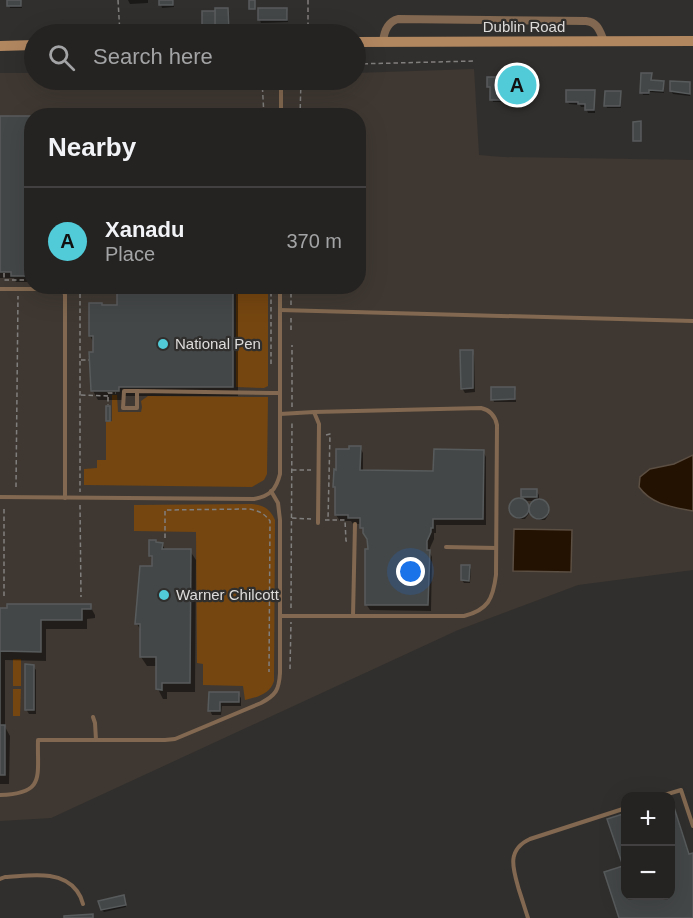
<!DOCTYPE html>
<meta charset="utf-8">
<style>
:root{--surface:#252322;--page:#2d2b2a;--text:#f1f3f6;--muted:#a3a4a5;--line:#424040;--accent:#52cbd9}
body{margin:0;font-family:Arial,sans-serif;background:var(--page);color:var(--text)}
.controls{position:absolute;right:18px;bottom:18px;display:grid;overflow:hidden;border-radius:12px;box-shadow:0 6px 24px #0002}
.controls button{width:54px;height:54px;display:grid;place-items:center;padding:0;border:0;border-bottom:2px solid var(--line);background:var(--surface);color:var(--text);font:30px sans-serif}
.you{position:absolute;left:411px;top:572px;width:21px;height:21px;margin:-15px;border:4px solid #fff;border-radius:50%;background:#1a73e8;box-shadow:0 0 0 9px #1a73e833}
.badge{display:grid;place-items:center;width:39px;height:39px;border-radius:50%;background:var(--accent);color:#111;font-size:20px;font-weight:700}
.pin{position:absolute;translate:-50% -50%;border:3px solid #fff;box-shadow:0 2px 6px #0006}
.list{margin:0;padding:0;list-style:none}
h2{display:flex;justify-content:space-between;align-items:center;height:78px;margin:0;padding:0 24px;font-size:26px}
h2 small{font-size:20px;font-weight:400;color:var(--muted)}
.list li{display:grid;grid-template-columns:39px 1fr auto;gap:18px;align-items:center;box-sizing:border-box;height:108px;padding:0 24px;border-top:2px solid var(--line)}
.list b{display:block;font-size:22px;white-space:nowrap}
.list p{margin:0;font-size:20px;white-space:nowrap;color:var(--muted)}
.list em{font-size:20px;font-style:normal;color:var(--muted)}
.icon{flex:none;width:33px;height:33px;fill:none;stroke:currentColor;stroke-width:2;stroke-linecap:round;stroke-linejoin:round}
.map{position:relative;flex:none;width:693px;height:918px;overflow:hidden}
.search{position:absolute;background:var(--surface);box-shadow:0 6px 24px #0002;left:24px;top:24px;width:342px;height:66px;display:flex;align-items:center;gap:15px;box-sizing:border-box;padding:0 21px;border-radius:33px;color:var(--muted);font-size:22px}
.panel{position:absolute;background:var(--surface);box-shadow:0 6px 24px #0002;left:24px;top:108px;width:342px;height:186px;border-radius:24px}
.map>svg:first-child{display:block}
</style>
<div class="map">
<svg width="693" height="918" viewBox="0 0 693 918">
<rect width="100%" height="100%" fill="#312f2d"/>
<path fill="#3f3832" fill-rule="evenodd" d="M474,69l5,86 23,2 191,3v410l-115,15 -120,45 -407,188 -51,3v-748h34v7h322v-7zM32,116h326v170h-326z"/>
<g fill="#754610">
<path d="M236,287h32v99l-4,2 -28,-1z"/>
<path d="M112,395h5l1,17h23l1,-5 -1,-6 7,-5 120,1 -1,77 -3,6 -12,7 -168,-2v-16l13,-1v-8h9v-38l6,-1z"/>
<path d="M252,504c12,1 18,5 23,16l-1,161c-4,13 -16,16 -29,19l-2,-14 -40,-1v-21l-6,-1 -1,-131 -62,-1v-26z"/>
<rect x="13" y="659" width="8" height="27"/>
<path d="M13,689h8l-1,27h-7z"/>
</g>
<g fill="#231101" stroke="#5b4e42" stroke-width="1.5">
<path d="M693,455v56c-20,-4 -41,-6 -54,-24l1,-10 10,-8 24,-5z"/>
<path d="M514,529l58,1 -1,42 -58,-1z"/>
</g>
<g fill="#0007">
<path d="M8,0h13l1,8h-12z"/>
<path d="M128,0h20v3l-18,1z"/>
<path d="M160,0h14v7l-12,1z"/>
<path d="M228,9l1,3 1,18 -25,1 -1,-3 12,-16z"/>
<path d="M286,9l2,3v10l-27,1 -1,-3z"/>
<path d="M651,75l1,7h11l1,3v8l-14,-1 -1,3h-6l-1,-3z"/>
<path d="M500,78l2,3v21h-9l-4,-15z"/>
<path d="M535,79l1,3 1,11 -18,1v5h-6l-1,-2z"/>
<path d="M689,83l2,3 -1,10 -17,-2 -2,-3z"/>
<path d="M594,92l1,2v19h-7l-2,-6h-5l-1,-2 -11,-1 -1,-2z"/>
<path d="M620,93l1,2v13h-14l-1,-3z"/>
<path d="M0,117h31l1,165h-16l-2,-4h-14z"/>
<path d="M119,286h116l3,5v105h-115v4h-25l-5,-9 1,-48 -4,-7 1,-32 12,3h15z"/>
<path d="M472,352l2,4 1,36 -10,1 -3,-5z"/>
<path d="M514,388l2,3v11h-22l-1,-3z"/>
<path d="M360,447l3,6v18l72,1 48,-21 3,6v68h-50v8h-2v6l-4,9v5l2,4 -1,54 -61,-1 -4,-6 3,-53 -1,-12 -6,-12v-3h-9l-2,-3h-11l-4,-6 1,-44 13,-20z"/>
<path d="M536,491l3,4v6l7,4 3,9 -4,6h-7l-7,-9 -6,8h-7l-6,-7 -1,-6 3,-4 6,-2 5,2 4,9 6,-10h-10l-2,-4z"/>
<path d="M157,544h5l4,7h24l6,9 -1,132h-28v7h-4l-5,-10v-23h-11l-6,-9 1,-25 -5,-8 16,-57v-6l-3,-5z"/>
<path d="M469,567l2,2 -1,14h-6l-2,-3z"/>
<path d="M90,606l5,9v3l-8,1v10h-41v32l-41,-1v67l5,9 -1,48h-9v-174z"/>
<path d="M33,666l3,4v44h-7l-3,-5z"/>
<path d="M210,693l28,1 3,4v8h-19l-1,9h-9l-2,-5z"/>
<path d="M670,801l4,5 16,49 3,-1v64h-73l5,-51 1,-53v82h44z"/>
<path d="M125,899l1,8 -22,5 -2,-2 -2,-8z"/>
</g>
<g fill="#444748" stroke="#585b5c" stroke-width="1.5">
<rect x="7" y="0" width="14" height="6"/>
<rect x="159" y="0" width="14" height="5"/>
<rect x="249" y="0" width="6" height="9"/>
<path d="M215,8h13l1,20h-14z"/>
<rect x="258" y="8" width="29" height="12"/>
<path d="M202,11h13v17l-13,1z"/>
<path d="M641,73h11l-1,7 13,1 -1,10 -14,-1v3h-9z"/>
<path d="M487,77h14v23h-11v-13h-3z"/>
<path d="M509,78h14l1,13 -6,1 1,5h-9z"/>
<path d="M523,78h13v13h-12z"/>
<path d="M670,81l20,1v12l-20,-3z"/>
<path d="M566,90h29l-1,20h-9v-6h-7v-2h-12z"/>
<path d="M605,91h16l-1,15h-16z"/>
<path d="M0,116h32v160h-21v-4h-11z"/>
<path d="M641,121v20h-8v-19z"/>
<path d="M117,286h116v101h-114v4h-28l-2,-39h4v-16h-4v-33h13v2h15z"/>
<path d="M460,350h13v38l-12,1z"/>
<path d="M491,387h24v12l-24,1z"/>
<rect x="106" y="406" width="4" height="15"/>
<path d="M349,446h12l-1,24 73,1 1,-22 50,1 -1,69h-50v9h-2v4l-4,9v9h3l-2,55h-63v-56h3l-1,-10 -4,-6v-5h-3v-10h-12v-3h-13v-28h-2l1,-18 2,1v-21h13z"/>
<rect x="521" y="489" width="16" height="8"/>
<circle cx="519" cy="508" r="10"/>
<circle cx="539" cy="509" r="10"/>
<path d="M149,540h7v2l7,1 -1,6h29l-1,134h-28v7l-6,-1v-32h-16v-33h-5l5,-58h12v-10h-3z"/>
<path d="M461,565h9l-1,16 -8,-1z"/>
<path d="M7,604h84v5h-9v11h-41v32l-41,-1v74h5v50h-5v-167h7z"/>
<path d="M25,664l9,1v45h-9z"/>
<path d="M209,692h30v10h-19v9h-12z"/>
<path d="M671,798l18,56 4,-1v65h-74l-15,-46 19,-6 -16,-47 19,-6v83h44z"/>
<path d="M124,895l2,10 -25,5 -3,-9z"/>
<path d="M93,914v4h-29v-2z"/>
</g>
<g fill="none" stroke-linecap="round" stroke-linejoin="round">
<g stroke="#817f7e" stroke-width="1.5" stroke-dasharray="4.5 3" stroke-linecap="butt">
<path d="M118,0l2,34"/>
<path d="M308,0v34"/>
<path d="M356,64l119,-3"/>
<path d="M262,80l2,36"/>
<path d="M300,116l1,-36"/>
<path d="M4,273v7h28"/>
<path d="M80,286v206"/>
<path d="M291,305v-19"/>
<path d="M291,330v-12"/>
<path d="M81,360h8"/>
<path d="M271,364v-78"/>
<path d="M81,395l27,1v-3h8"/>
<path d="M108,397v8"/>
<path d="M292,407v-62"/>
<path d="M326,435l4,-1 -2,86"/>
<path d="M292,470h19"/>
<path d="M16,487l2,-191"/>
<path d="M80,505l1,92"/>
<path d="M292,518l19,1"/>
<path d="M325,520h20l1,21h3"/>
<path d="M165,538v-28l84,-1c10,2 15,4 21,12l-1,151"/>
<path d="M4,596v-88"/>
<path d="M291,608l1,-187"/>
<path d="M290,669l1,-47"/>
</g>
<g stroke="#826850" stroke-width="4">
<path d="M68,116v-3"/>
<path d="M281,116v-36"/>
<path d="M0,289h61l3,2 1,4v203"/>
<path d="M106,289l1,-3"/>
<path d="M280,310l413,11"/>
<path d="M137,391v17h-14l1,-17h13l134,2h9"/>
<path d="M280,414l34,-2 5,12 -1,99"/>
<path d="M0,497l254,2c16,-3 22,-9 26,-25v-188"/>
<path d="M446,547l50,1"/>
<path d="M280,616h184c24,-6 29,-17 32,-41l1,-150c-2,-10 -7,-15 -16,-17l-167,4"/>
<path d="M353,616l2,-92"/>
<path d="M93,717l2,6 1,17"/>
<path d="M0,795c46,-1 37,-19 38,-55h127l10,-1 86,-36c15,-8 18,-13 19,-30v-153l-2,-17 -7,-12"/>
<path d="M661,796l20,-6 12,36"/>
<path d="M0,879l5,-2c23,-1 56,-8 72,14 3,4 5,9 6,13"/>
<path d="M528,918c-3,-9 -6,-19 -9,-28 -6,-21 -13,-40 11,-51l96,-31"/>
</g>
<path stroke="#826850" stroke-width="8" d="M383,42c1,-10 4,-20 15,-23l188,2c12,1 14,11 18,20"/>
<g stroke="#b18760" stroke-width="10">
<path d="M356,42l337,-1"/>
<path d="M0,46l34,-1"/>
</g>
</g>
<g fill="#52cbd9" stroke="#312f2d" stroke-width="2">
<circle cx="163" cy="344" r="6"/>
<circle cx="164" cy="595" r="6"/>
</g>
<g text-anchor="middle" stroke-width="4.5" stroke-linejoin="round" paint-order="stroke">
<g font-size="15" fill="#dedcdb" stroke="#312f2d">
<text x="524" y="32">Dublin Road</text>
</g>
<g font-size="15" fill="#dedcdb" stroke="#312f2d" text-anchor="start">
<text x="175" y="349">National Pen</text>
<text x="176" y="600">Warner Chilcott</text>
</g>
</g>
</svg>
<div class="controls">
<button>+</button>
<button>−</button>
</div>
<div class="you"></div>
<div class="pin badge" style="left:517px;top:85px">A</div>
<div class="search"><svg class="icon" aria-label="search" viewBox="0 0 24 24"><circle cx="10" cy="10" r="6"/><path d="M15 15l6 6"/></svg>Search here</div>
<section class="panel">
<h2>Nearby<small></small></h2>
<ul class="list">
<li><span class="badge">A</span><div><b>Xanadu</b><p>Place</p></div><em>370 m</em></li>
</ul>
</section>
</div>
